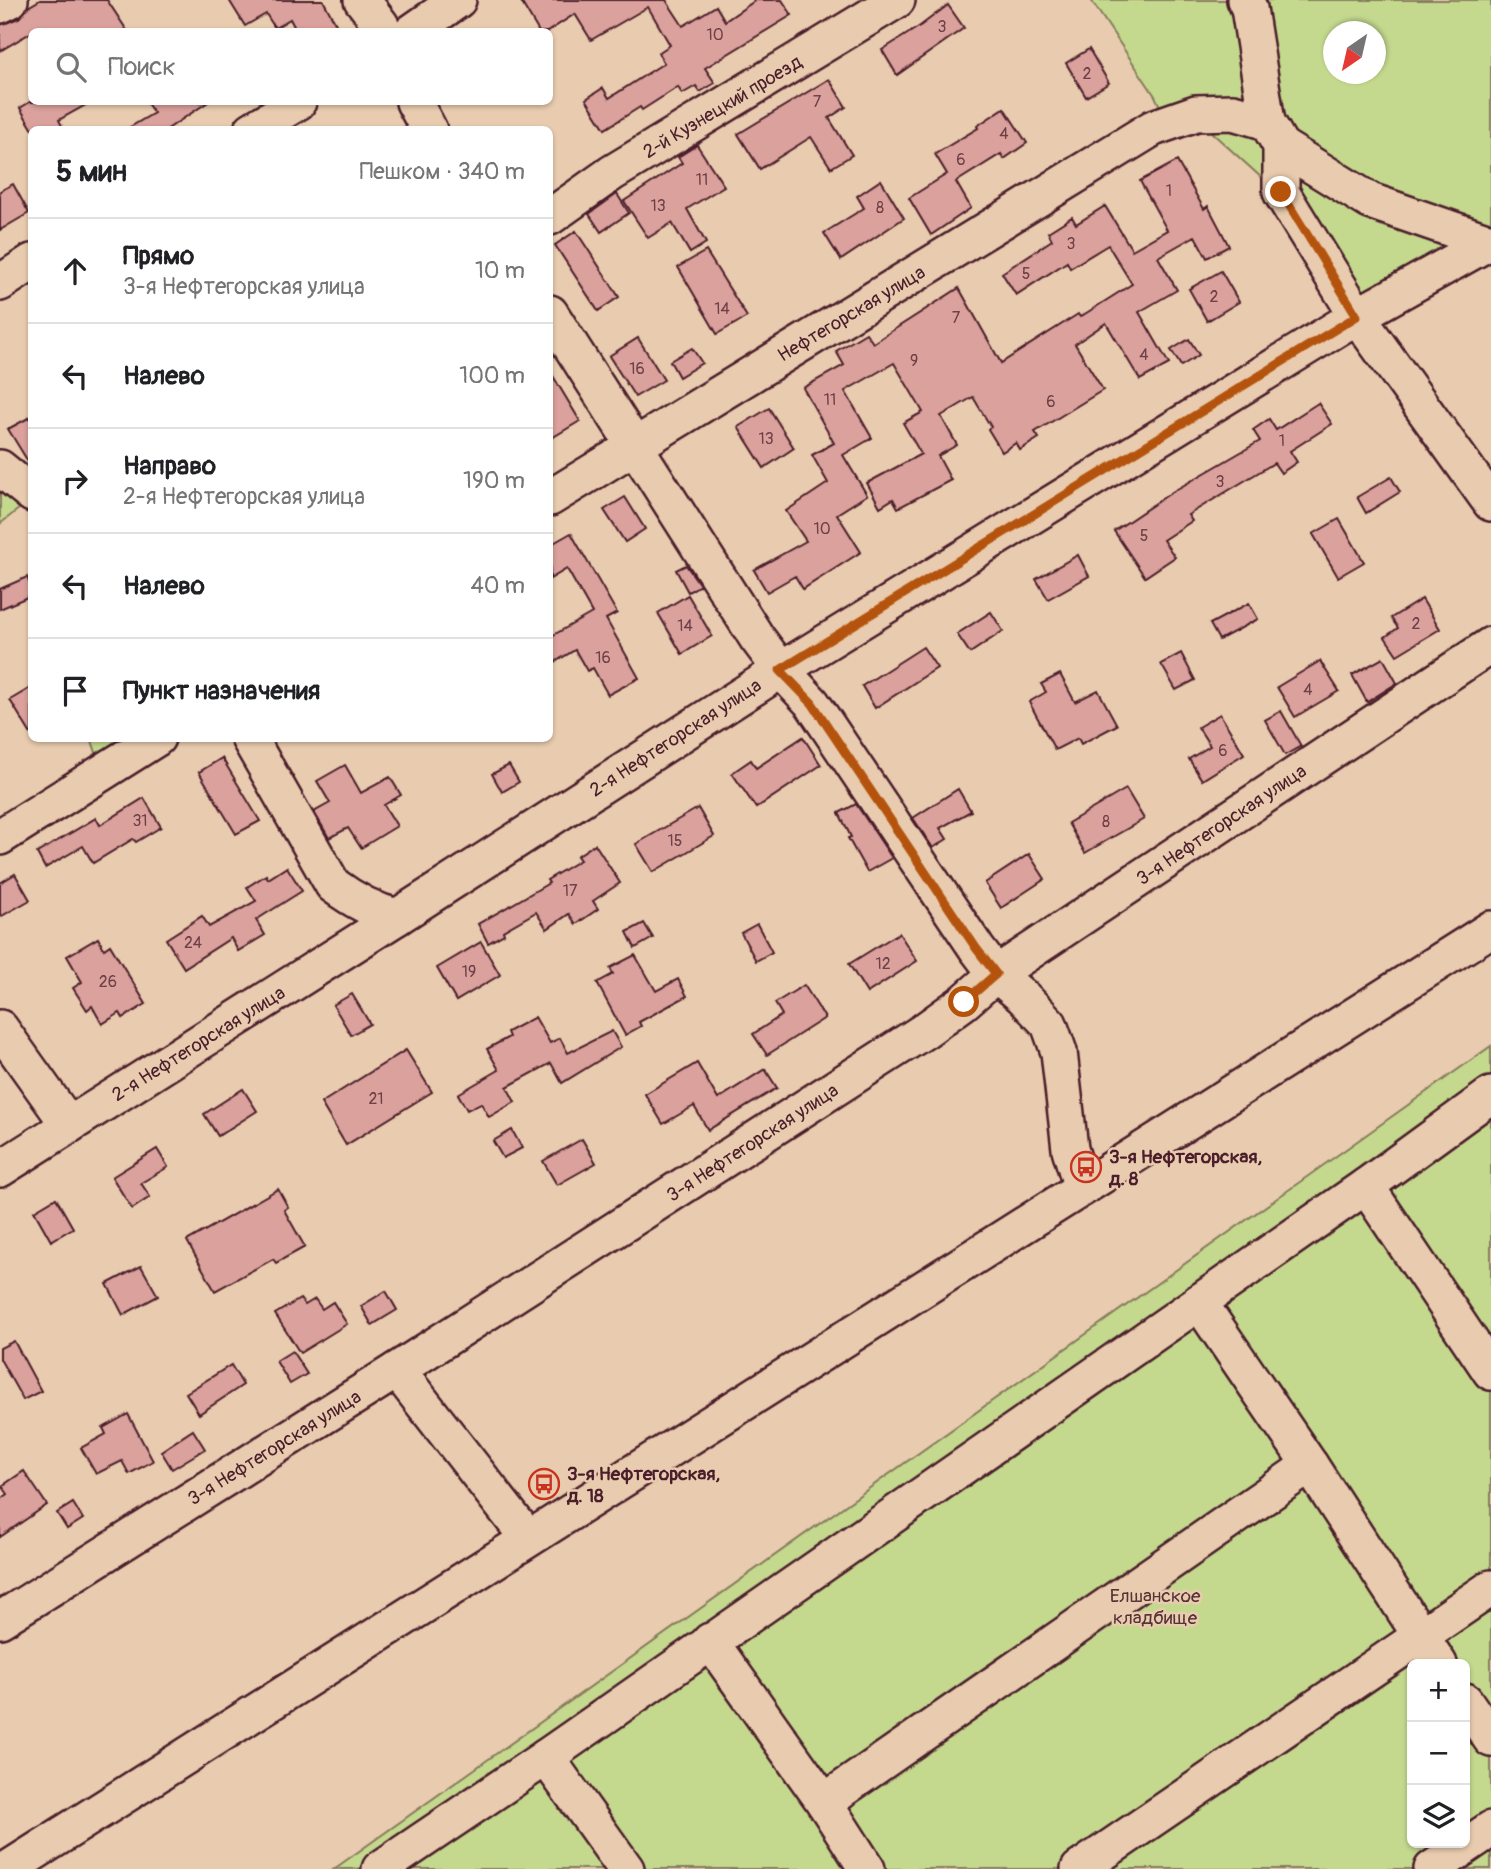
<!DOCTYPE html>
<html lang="ru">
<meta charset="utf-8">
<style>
:root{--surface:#fff;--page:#f6f6f6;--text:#202124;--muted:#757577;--line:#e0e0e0}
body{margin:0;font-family:Pangolin,sans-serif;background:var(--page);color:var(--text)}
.controls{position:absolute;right:21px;bottom:21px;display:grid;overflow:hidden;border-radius:10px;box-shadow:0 2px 5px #0004}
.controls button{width:63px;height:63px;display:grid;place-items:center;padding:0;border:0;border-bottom:2px solid var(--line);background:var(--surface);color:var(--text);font:35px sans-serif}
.compass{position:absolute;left:1323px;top:21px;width:63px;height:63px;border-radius:50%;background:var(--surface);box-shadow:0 2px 5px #0004;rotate:214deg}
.stop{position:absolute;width:21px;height:21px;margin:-16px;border:5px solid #b45309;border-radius:50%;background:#fff}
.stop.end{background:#b45309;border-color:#fff;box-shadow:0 2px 7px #0008}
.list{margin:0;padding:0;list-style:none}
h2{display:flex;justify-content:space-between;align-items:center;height:91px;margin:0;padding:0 28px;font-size:30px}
h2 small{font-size:23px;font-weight:400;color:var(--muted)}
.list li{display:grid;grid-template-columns:46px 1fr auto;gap:21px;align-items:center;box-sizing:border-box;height:105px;padding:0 28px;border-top:2px solid var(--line)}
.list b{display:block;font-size:26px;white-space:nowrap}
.list p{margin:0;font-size:23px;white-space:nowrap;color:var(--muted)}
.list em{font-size:23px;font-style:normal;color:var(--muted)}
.icon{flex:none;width:38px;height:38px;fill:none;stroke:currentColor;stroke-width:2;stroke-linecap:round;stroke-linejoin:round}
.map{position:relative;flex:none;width:1491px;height:1869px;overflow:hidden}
.search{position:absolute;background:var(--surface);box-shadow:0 2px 5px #0004;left:28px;top:28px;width:525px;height:77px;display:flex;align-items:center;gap:18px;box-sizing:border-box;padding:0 24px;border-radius:10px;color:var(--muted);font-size:26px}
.panel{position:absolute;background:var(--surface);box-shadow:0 2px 5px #0004;left:28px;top:126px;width:525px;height:616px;border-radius:10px}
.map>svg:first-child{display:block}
</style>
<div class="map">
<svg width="1491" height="1869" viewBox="0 0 1491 1869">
<rect width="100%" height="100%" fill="#e9ccaf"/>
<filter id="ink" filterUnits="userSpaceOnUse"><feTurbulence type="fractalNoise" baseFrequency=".0143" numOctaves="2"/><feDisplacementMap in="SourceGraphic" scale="14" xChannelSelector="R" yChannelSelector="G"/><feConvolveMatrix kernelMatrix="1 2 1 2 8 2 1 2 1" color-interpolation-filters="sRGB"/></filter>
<g filter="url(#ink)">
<g fill="#c4d98e" stroke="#877c5c" stroke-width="2" fill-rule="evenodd">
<path d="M1091,0h400v224l-124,69 -34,-1 -69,-112 -65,-59 -28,9 -16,-34zM1334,32h42v42h-42z"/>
<path d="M0,479l25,25 -25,20z"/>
<path d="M91,738l34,1 -28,16z"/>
<path d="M1491,1046v823h-1157zM1412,1664h53v179h-53z"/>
</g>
<g fill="#dba19c" stroke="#4a1f2b" stroke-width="2">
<path d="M40,0h67l21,32h-96l-32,19v-26l19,-7 9,-11z"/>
<path d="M229,0h94l17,32h-43l-7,-13 -15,9 -9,-14 -21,12z"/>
<path d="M520,0h146l17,26 33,-20 9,15 31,-21h26l10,15 -87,53 10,15 -15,9 -4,-6 -14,8 -4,-7 -36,23 -2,-3 -35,22 -19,-30 17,-11 6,10 55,-35 -6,-10 12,-8 -22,-38 -57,33 -16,-26 -28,18h-8z"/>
<path d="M948,5l16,23 -67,47 -15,-25 38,-24z"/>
<path d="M1089,49l20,34 -23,14 -20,-34z"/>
<path d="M829,79l17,28 -17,11 23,37 -21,13 -20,-31 -51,32 -22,-35z"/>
<path d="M30,102h61l-32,18 5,10h-31l-13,-22z"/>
<path d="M146,102h62l-42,28h-41l29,-17z"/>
<path d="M1004,108l23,35 -23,16 -3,-5 -45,28 15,26 -40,27 -22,-37 38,-24 -12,-20 43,-26 -1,-2z"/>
<path d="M697,145l27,41 -37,23 19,34 -16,10 -18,-30 -24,15 -24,-37 58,-38 -4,-6z"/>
<path d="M1177,161l27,48 4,-3 21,40 -22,12 -12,-22 -37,21 19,33 -38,22 30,52 -29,16 -34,-57 -31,21 28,46 -68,42 4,6 -19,12 -4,-7 -14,9 -14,-23 3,-2 -18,-30 -32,19 16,29 -19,11 13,24 -53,28 -5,-9 -13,8 -13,-24 54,-29 -18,-31 20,-11 -29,-49 -49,28 27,47 -29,17 24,40 -30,19 24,38 -58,37 -8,-13 -28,16 -13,-22 52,-29 -20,-30 42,-28 -16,-28 22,-12 -31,-55 41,-23 -8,-14 30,-18 7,10 86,-55 42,75 77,-49 2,3 52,-33 -24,-39 -38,23 -3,-6 -51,33 -14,-22 50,-33 -4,-8 24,-15 4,7 29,-18 27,44 35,-20 -27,-49z"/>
<path d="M881,180l23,38 -63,42 -17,-27 40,-25 -7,-12z"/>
<path d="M13,184l16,29 -29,17v-39z"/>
<path d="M617,194l12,19 -28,19 -12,-18z"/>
<path d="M576,231l43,66 -21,14 -43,-66z"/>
<path d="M706,251l41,66 -30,17 -39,-67z"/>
<path d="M1221,271l18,31 -32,19 -18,-32z"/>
<path d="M638,338l26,42 -29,17 -26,-41z"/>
<path d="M1189,339l10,16 -18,11 -10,-16z"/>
<path d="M692,348l10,15 -23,14 -9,-16z"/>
<path d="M550,371l30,50 -30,18z"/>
<path d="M1318,403l14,21 -42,27 7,11 -16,11 -7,-10 -86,52 4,6 -29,19 12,17 -30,20 -31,-46 58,-39 88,-51 -7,-11 16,-11 7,11z"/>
<path d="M769,408l25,40 -30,20 -26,-41z"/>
<path d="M32,416v52l-24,-39z"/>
<path d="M1391,477l9,15 -34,21 -9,-16z"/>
<path d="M625,497l20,32 -20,13 -21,-32z"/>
<path d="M1339,519l25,43 -26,15 -25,-43z"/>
<path d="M571,533l46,80 -11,6 33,59 -31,17 -15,-27 -6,3 -12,-21 -25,15v-28l42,-24 -25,-44 -17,10v-34z"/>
<path d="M1078,555l11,21 -41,23 -12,-20z"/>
<path d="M686,565l14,20 -12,7 -12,-22z"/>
<path d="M27,577l5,12v6l-32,14v-20z"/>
<path d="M688,595l24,41 -30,18 -24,-41z"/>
<path d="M1422,599l18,30 -43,26 -12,-18 13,-9 -7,-10z"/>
<path d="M1249,603l9,16 -39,21 -9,-16z"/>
<path d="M991,612l12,19 -33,22 -13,-19z"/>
<path d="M923,647l14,21 -62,40 -13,-22z"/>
<path d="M1181,653l14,27 -19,10 -15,-26z"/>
<path d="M1383,658l14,25 -30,19 -15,-27z"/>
<path d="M1320,661l19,30 -44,26 -18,-30z"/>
<path d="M1060,674l15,28 23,-12 19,35 -36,19 -3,-6 -23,12 -26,-48 17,-10 -5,-8z"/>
<path d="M32,687v49l-22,-36z"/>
<path d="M1281,711l20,35 -16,9 -20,-35z"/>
<path d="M1220,714l24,40 -42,26 -13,-21 21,-13 -12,-19z"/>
<path d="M803,737l18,28 -65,43 -24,-35 19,-13 5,8z"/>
<path d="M222,758l38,63 -24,13 -37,-62z"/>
<path d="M345,765l16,28 29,-16 11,18 -17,10 13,21 -36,22 -13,-20 -19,10 -15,-26 16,-9 -13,-22z"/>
<path d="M509,765l10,17 -17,10 -10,-18z"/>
<path d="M958,789l13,22 -31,17 7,11 -14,9 -20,-30z"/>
<path d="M1126,789l18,30 -59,34 -17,-30z"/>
<path d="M144,798l17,29 -25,15 -3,-3 -40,24 -10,-17 -38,22 -8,-15 59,-35 4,7z"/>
<path d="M856,804l36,54 -25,14 -19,-34 3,-1 -12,-24z"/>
<path d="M698,808l16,28 -61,36 -17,-28z"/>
<path d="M595,844l25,39 -27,18 5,8 -22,15 -7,-10 -22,15 -11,-17 -33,19 1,3 -16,9 -10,-19 71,-41 -2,-3 33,-20 -3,-4z"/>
<path d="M1029,854l16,25 -44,29 -16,-25z"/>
<path d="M287,867l15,24 -46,29 9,15 -27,16 -7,-13 -47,30 -18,-29 36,-23 7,11 47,-26 -9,-14 19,-12 2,4z"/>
<path d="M15,874l15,26 -30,17v-34z"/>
<path d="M644,923l9,15 -18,10 -8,-16z"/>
<path d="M757,924l15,28 -16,9 -15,-28z"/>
<path d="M899,933l18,28 -50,32 -18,-29z"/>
<path d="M98,938l6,11 6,-4 36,59 -23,14 -3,-5 -18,11 -10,-18 -5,4 -14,-22 9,-6 -15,-26z"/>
<path d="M481,942l19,33 -44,26 -19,-33z"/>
<path d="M635,955l21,36 22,-12 9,17 -48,26 2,4 -16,9 -28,-52 16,-9 -3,-6z"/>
<path d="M804,985l21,33 -58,37 -14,-21 29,-19 -7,-12z"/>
<path d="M352,994l18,30 -19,11 -18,-30z"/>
<path d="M535,1017l15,26 10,-5 8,15 44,-22 9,16 -59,36 -11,-20 -44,24 8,15 -26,15 -8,-14 -14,7 -9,-16 41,-24 -12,-21 22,-12 -2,-5z"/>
<path d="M406,1050l26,42 -86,53 -25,-42z"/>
<path d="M697,1063l21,36 47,-30 12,19 -69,42 -14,-24 -31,18 -18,-30z"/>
<path d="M243,1089l14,22 -39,25 -14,-22z"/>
<path d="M512,1130l10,18 -19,10 -10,-17z"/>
<path d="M582,1139l14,24 -39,22 -14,-24z"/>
<path d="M157,1149l11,18 -27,16 9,14 -18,12 -20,-32z"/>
<path d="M278,1189l10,18 -4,3 21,37 -29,16 -3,-4 -58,32 -28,-50z"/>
<path d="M56,1198l17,30 -22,13 -17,-30z"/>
<path d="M141,1266l17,30 -35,19 -16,-31z"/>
<path d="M386,1291l11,19 -25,15 -11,-19z"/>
<path d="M300,1299l5,6 10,-6 7,10 11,-7 14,22 -47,29 -25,-39z"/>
<path d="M14,1341l27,50 -18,9 -23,-41v-11z"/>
<path d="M292,1351l15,23 -17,10 -14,-23z"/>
<path d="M231,1365l12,20 -44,29 -13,-21z"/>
<path d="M128,1414l25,47 -24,13 -7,-13 -26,13 -15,-26 25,-14 -3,-6z"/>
<path d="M193,1430l12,19 -33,20 -11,-18z"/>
<path d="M24,1471l23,34 -47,32v-37l8,-6 -6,-8z"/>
<path d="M73,1503l10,16 -16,10 -10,-16z"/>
</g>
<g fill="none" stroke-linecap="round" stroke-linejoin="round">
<g stroke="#4a1f2b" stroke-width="40">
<g id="minor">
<path d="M362,0l19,25 1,7"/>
<path d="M1245,0l4,8 18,114 14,24v46l76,124 134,187"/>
<path d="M0,5l10,-5"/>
<path d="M412,32l46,-32"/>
<path d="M414,102l15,28"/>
<path d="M252,130l46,-28"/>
<path d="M1281,146l89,55 119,41"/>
<path d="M550,217l62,-44 285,-173"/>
<path d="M0,283l32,-21"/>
<path d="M550,313l207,325 24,32 31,33 165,246 19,25 27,23 26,27 10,28 11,97 12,39"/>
<path d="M0,468l32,26"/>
<path d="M550,498l603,-370 43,-15 37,-1 34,10"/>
<path d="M249,738l84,147c20,15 40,26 64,32"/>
<path d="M0,837l157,-99"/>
<path d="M0,1028l69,97"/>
<path d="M0,1169l397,-252 384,-247 576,-354 134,-75"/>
<path d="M1366,1186l125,186"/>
<path d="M1199,1302l111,163 129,199"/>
<path d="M397,1370l131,168"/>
<path d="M0,1620l397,-250 527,-339 40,-29 32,-28 495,-329"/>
<path d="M710,1641l114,161 43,67"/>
<path d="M1465,1701l26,38"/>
<path d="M546,1757l80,112"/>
<path d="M824,1802l486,-337"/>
<path d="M8,1869l1483,-940"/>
<path d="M380,1869l166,-112 820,-571 125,-91"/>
<path d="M1079,1869l412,-281"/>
<path d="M1432,1869l59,-40"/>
</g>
</g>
<use href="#minor" stroke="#e9ccaf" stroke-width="35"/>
</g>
</g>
<g fill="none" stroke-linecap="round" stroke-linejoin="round" filter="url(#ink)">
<path stroke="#b45309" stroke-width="9" d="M964,1002l32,-28 -20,-26 -164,-245 -32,-33 577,-354 -76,-124"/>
</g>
<defs>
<g id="bus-ring" transform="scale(1.575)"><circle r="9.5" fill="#e9ccaf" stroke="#c8321e" stroke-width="1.5"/><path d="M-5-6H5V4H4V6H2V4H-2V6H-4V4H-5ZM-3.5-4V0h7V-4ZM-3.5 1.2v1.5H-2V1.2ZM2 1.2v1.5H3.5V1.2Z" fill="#c8321e"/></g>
</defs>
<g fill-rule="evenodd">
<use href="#bus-ring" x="1086" y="1167"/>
<use href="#bus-ring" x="544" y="1484"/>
</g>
<g text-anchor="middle" stroke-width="5" stroke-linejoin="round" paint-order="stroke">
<g font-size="16" fill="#6e4047">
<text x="942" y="32">3</text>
<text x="715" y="40">10</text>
<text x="1087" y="79">2</text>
<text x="817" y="107">7</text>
<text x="1004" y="139">4</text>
<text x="961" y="165">6</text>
<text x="702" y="185">11</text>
<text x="1169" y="196">1</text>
<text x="658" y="211">13</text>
<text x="880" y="213">8</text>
<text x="1071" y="249">3</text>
<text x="1026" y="279">5</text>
<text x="1214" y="302">2</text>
<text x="722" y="314">14</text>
<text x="956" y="323">7</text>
<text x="1144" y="360">4</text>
<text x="914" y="366">9</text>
<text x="637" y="374">16</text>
<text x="830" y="405">11</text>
<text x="1051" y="407">6</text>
<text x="766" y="444">13</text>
<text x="1282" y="446">1</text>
<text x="1220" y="487">3</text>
<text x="822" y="534">10</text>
<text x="1144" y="541">5</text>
<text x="1416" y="629">2</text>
<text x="685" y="631">14</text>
<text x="603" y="663">16</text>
<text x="1308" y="695">4</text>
<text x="1223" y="756">6</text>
<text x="140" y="826">31</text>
<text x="1106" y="827">8</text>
<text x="675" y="846">15</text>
<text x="570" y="896">17</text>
<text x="193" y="948">24</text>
<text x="883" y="969">12</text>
<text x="469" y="977">19</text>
<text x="108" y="987">26</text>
<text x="376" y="1104">21</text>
</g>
<g font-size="19" fill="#4a1f2b" stroke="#e9ccaf">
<text transform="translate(722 106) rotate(-31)" y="7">2-й Кузнецкий проезд</text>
<text transform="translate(851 313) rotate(-31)" y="7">Нефтегорская улица</text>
<text transform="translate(675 737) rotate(-33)" y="7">2-я Нефтегорская улица</text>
<text transform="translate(1221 824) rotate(-34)" y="7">3-я Нефтегорская улица</text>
<text transform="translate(198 1043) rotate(-32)" y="7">2-я Нефтегорская улица</text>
<text transform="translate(752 1142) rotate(-33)" y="7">3-я Нефтегорская улица</text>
<text transform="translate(274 1447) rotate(-32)" y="7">3-я Нефтегорская улица</text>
</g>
<g font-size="19" font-weight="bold" fill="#4a1f2b" stroke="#e9ccaf" text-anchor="start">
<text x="1109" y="1163">3-я Нефтегорская,<tspan x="1109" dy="22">д. 8</tspan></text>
<text x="567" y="1480">3-я Нефтегорская,<tspan x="567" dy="22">д. 18</tspan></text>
</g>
<g font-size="19" fill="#563235" stroke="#e9ccaf">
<text x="1155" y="1602">Елшанское<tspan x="1155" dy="22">кладбище</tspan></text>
</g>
</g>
</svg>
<div class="controls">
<button>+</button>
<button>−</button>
<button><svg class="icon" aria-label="layers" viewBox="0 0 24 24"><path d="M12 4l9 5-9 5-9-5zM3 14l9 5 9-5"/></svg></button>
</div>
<svg class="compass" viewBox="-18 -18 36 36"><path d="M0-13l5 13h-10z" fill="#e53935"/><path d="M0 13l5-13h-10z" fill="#757577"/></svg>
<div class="stop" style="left:964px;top:1002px"></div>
<div class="stop end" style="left:1281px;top:192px"></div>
<div class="search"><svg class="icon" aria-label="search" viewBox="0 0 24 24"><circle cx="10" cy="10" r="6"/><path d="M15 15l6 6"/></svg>Поиск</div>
<section class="panel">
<h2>5 мин<small>Пешком · 340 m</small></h2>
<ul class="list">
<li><svg class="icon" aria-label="ahead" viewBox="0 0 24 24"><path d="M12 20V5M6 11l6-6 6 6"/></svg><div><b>Прямо</b><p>3-я Нефтегорская улица</p></div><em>10 m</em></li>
<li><svg class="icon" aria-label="left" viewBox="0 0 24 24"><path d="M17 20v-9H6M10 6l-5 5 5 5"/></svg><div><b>Налево</b></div><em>100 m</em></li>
<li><svg class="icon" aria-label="right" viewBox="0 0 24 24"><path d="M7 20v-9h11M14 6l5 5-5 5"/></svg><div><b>Направо</b><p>2-я Нефтегорская улица</p></div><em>190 m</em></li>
<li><svg class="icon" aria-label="left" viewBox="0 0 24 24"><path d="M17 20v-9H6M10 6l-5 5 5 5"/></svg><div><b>Налево</b></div><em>40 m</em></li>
<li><svg class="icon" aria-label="arrive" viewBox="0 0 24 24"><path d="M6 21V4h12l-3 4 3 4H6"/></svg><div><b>Пункт назначения</b></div></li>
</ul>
</section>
</div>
